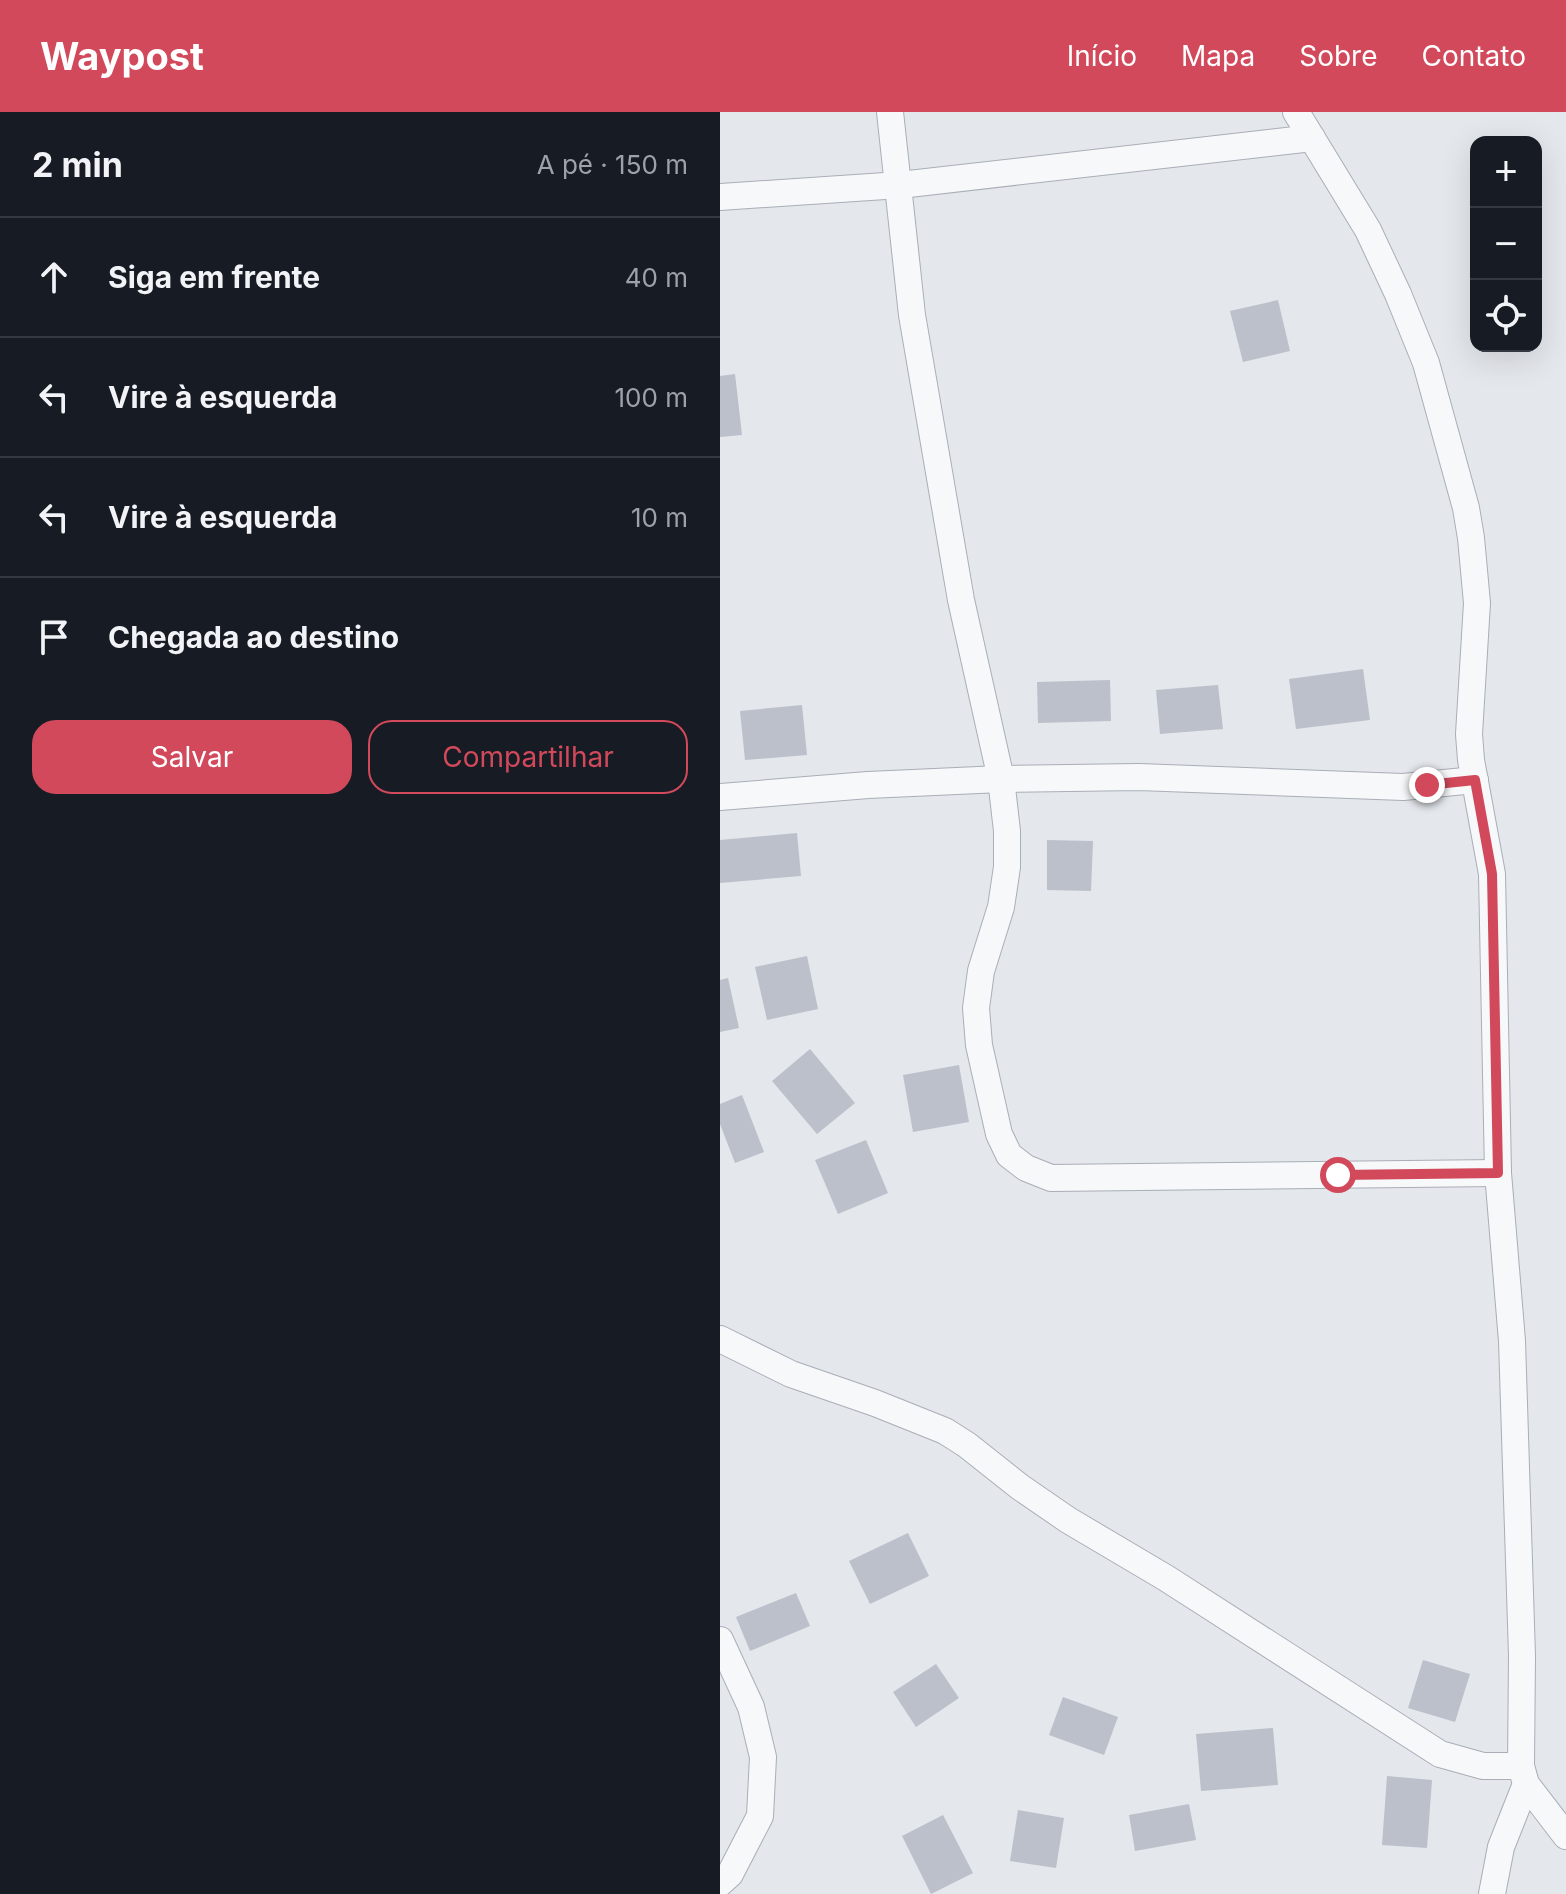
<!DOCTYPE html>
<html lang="pt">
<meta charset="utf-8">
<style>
:root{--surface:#171b24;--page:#242831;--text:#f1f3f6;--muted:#9ea1a6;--line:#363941;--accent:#d1495b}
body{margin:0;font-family:Inter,sans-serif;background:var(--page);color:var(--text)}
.controls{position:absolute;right:24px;top:24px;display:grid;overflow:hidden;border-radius:16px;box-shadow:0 8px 32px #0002}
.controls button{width:72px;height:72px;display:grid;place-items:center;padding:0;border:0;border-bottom:2px solid var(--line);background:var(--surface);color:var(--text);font:40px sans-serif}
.stop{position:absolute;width:24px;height:24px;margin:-18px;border:6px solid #d1495b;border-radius:50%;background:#fff}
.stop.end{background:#d1495b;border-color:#fff;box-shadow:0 2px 8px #0008}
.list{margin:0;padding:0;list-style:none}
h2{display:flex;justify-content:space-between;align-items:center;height:104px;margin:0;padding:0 32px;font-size:34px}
h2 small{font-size:26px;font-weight:400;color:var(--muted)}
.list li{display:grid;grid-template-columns:52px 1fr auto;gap:24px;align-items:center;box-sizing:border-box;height:120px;padding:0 32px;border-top:2px solid var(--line)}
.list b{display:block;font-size:30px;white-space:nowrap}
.list em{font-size:26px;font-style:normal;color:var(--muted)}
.actions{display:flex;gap:16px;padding:24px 32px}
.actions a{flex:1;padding:18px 0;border:2px solid var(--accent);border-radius:24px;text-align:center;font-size:28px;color:var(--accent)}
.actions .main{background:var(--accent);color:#fff}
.icon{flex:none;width:44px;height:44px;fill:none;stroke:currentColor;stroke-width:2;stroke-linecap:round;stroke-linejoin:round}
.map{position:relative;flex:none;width:846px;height:1782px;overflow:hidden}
header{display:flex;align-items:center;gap:48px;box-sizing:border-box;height:112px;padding:0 40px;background:var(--accent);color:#fff}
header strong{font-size:38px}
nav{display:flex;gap:44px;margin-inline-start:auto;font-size:28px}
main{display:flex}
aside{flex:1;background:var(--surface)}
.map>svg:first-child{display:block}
</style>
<header>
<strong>Waypost</strong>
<nav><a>Início</a><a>Mapa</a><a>Sobre</a><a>Contato</a></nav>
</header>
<main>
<aside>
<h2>2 min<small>A pé · 150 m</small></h2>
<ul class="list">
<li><svg class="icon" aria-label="ahead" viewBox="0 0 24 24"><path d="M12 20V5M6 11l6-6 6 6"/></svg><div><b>Siga em frente</b></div><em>40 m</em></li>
<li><svg class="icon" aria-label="left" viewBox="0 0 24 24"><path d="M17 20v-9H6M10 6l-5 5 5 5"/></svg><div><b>Vire à esquerda</b></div><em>100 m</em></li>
<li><svg class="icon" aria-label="left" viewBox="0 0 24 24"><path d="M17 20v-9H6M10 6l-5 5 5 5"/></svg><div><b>Vire à esquerda</b></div><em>10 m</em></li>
<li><svg class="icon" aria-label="arrive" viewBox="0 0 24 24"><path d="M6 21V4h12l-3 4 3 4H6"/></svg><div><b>Chegada ao destino</b></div></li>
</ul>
<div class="actions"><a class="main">Salvar</a><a>Compartilhar</a></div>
</aside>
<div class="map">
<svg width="846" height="1782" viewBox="0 0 846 1782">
<rect width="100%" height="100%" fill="#e4e7ec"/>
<g fill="#bbc0ca">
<path d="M558,188l12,51 -47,11 -13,-51z"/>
<path d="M15,262l7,61 -22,2v-61z"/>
<path d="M643,557l7,51 -74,9 -7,-50z"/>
<path d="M390,568l1,41 -73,2 -1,-41z"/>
<path d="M498,573l5,44 -63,5 -4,-44z"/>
<path d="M82,593l5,50 -62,5 -5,-49z"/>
<path d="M77,721l4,43 -81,7v-43z"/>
<path d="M327,728l46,1 -2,50 -44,-1z"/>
<path d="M87,844l11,53 -51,11 -12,-53z"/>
<path d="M8,866l11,50 -19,4v-52z"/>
<path d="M90,937l45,54 -38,31 -45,-53z"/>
<path d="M239,953l10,57 -56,10 -10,-57z"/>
<path d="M22,983l22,57 -29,11 -15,-39v-20z"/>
<path d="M146,1028l22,53 -50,21 -23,-54z"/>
<path d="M188,1421l21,43 -59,28 -21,-43z"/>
<path d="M76,1481l14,33 -60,25 -14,-34z"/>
<path d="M703,1548l47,14 -15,48 -47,-14z"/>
<path d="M216,1552l23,34 -43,29 -23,-35z"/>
<path d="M343,1585l55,20 -14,38 -55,-20z"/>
<path d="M553,1616l5,57 -77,6 -5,-57z"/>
<path d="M667,1664l45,4 -5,68 -45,-3z"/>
<path d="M469,1692l7,36 -61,11 -6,-36z"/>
<path d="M298,1698l46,8 -8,50 -46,-7z"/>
<path d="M223,1703l30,58 -42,21 -29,-58z"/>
</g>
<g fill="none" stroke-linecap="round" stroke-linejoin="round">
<g stroke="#a9aeb7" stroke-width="28">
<g id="minor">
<path d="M170,0l22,203 49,285 40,179 6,52v36l-6,40 -20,64 -5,37 3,37 20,89 10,21 17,13 25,10 447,-5"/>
<path d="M576,0l72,118 30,64 28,69 40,145 5,30 6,65 -8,131 2,26 21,114 6,299 14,168 10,315 -1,110 5,18 40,52"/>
<path d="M0,85l180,-12 412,-47"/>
<path d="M0,685l148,-12 133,-6 138,-2 264,10 72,-7"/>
<path d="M0,1227l71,35 84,29 70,28 22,14 53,42 48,33 98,58 274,176 43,12h38"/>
<path d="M0,1528l31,67 12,50 -3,59 -30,58 -10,9"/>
<path d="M772,1782l9,-47 25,-63"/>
</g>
</g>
<use href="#minor" stroke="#f7f8fa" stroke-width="26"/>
</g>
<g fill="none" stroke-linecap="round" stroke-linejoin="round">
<path stroke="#d1495b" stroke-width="10" d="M618,1063l160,-2 -6,-299 -17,-94 -48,5"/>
</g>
</svg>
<div class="controls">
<button>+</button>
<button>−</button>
<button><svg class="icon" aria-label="locate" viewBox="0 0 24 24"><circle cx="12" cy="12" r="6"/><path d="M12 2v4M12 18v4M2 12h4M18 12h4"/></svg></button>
</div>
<div class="stop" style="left:618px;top:1063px"></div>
<div class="stop end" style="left:707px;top:673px"></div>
</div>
</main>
